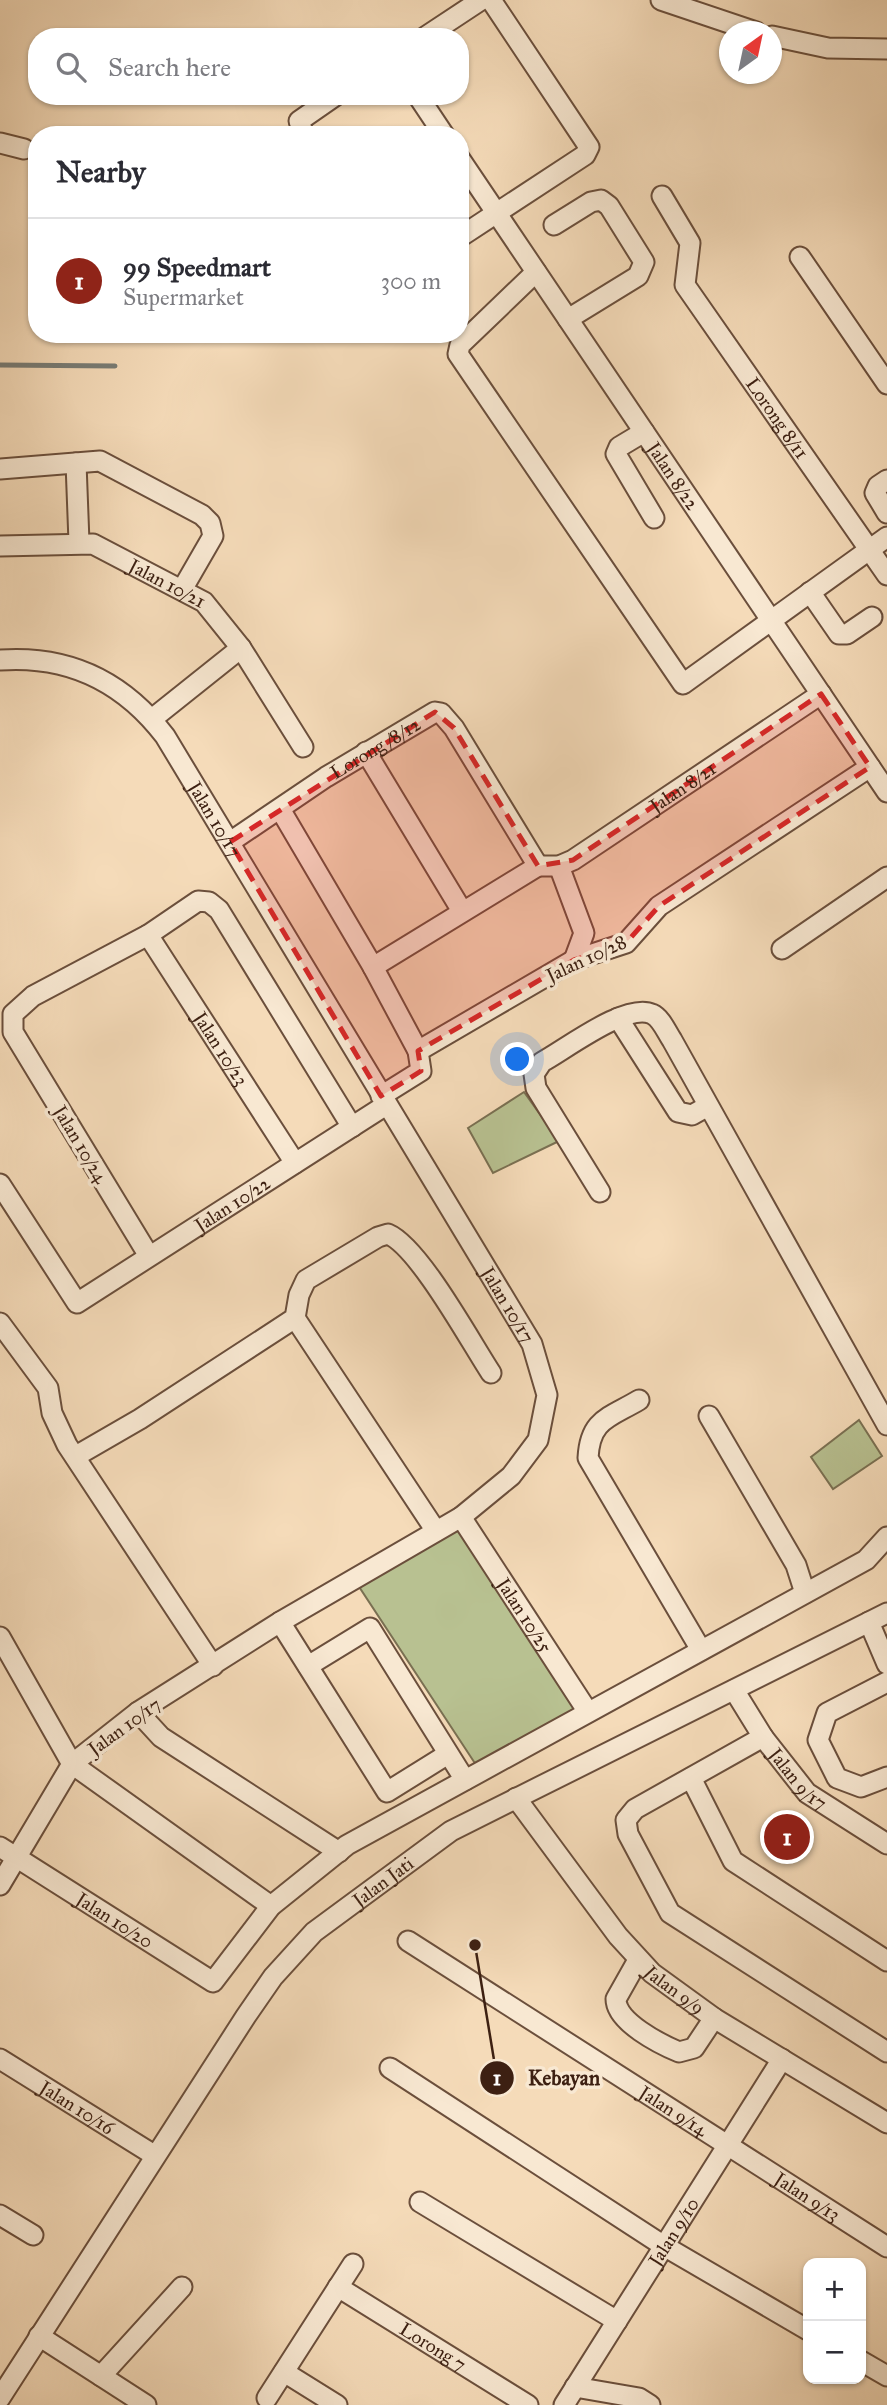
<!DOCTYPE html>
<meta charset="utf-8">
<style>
:root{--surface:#fff;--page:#f2f2f3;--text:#2b2b33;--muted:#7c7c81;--line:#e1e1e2;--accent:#8f2418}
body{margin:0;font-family:"IM FELL Great Primer",serif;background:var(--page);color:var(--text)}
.controls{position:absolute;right:21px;bottom:21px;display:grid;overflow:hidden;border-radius:14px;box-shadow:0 2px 5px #0004}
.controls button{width:63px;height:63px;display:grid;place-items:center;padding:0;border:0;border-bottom:2px solid var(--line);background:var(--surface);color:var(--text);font:35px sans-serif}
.compass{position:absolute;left:719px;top:21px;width:63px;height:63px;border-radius:50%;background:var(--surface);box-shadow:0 2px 5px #0004;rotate:33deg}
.you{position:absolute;left:518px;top:1060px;width:24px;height:24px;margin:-18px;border:5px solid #fff;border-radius:50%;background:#1a73e8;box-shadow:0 0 0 10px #1a73e833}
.badge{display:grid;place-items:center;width:46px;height:46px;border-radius:50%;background:var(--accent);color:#fff;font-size:23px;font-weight:700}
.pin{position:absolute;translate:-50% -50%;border:4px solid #fff;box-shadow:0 2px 7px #0006}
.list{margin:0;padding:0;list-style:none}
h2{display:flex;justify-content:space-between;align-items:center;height:91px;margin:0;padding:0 28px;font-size:30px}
h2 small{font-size:23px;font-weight:400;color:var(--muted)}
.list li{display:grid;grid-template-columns:46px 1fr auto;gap:21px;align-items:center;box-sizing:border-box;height:126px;padding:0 28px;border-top:2px solid var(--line)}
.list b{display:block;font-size:26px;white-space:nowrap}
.list p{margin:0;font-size:23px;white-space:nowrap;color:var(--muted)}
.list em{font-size:23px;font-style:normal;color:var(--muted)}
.icon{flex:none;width:38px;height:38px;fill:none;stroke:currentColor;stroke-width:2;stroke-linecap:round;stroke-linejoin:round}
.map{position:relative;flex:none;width:887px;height:2405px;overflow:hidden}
.search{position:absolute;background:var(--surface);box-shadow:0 2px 5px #0004;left:28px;top:28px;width:441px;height:77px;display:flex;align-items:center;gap:18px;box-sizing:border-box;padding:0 24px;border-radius:28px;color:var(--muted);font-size:26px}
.panel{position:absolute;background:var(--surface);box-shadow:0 2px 5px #0004;left:28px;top:126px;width:441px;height:217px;border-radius:28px}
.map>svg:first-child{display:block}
</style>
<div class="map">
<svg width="887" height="2405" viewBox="0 0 887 2405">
<rect width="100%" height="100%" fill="#f5dbb9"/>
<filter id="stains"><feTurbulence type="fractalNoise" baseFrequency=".00286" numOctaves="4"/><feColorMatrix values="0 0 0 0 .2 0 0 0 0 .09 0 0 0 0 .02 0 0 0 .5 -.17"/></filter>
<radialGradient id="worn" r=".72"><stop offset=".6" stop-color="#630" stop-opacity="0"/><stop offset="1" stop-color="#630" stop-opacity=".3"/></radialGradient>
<g fill="#b8c191" stroke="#7a7052" stroke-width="2">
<path d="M524,1092l35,49 -66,32 -25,-45z"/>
<path d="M859,1420l23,36 -49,33 -22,-32z"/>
<path d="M461,1517l127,195 -106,62 -128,-195z"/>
</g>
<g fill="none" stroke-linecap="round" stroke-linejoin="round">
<path stroke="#787c75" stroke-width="5" d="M0,365l115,1"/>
<g stroke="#6b4f3c" stroke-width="23">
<g id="minor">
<path d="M661,0l95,32"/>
<path d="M772,36l56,12 59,1"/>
<path d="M425,37l56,-37"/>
<path d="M418,96l26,39"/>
<path d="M304,135l-5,-14 36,-25"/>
<path d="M0,143l24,6"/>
<path id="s1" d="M460,159l427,633"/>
<path id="s2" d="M662,196l28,47 -5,42 202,290"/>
<path d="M554,225l37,-23 10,-2 8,6 35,56 -6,14 -70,43"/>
<path d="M460,237l125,-82 4,-8 -98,-147"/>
<path d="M800,257l87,127"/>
<path d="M536,272l-76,73 -2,9 225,330 204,-147"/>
<path d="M644,432l-25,15 -3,7 38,64"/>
<path d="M76,463l3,79"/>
<path d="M0,469l100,-8 102,54 8,8 3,13 -30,52"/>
<path d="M887,480l-9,6 -3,7 12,20"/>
<path id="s3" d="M0,546l93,-2 111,58 37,46 62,99"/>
<path d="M810,592l29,42h8l25,-17"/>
<path id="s4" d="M0,660c68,-5 123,21 165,76l367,608 15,51 -9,45 -27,36 -50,41 -181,105 -142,90 -66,52 -72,121"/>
<path d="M152,719l89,-71"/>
<path d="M366,752l96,159"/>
<path d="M280,809l93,158 45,84"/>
<path id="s5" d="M230,842l96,-65 109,-65 6,1 13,15 84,138"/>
<path id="s6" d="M538,866h21l14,-6 248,-166"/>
<path d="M559,866l25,67 -10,27"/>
<path id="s7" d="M148,935l147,228"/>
<path d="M782,949l105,-72"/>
<path d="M373,967l165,-101"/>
<path d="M618,1018l60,94 14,3 16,-9"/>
<path d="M381,1096l40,-25 -3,-20 156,-91 52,-17 33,-37 211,-139"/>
<path id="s8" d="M0,1184l77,119 309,-198"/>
<path d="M600,1192l-64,-104 -2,-14 8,-12c24,-13 85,-60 110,-48 9,4 14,17 20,26l215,385"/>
<path d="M149,1256l-136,-224v-18l20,-18 115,-61 50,-34 11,1 10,8 133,217"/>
<path d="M295,1318l141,213"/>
<path d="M0,1323l48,65 4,25 15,32 146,221"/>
<path d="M639,1400c-30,18 -49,19 -51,58l113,192"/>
<path d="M709,1416l87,149 9,28"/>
<path d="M76,1456l64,-37 155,-101 4,-23 7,-15 72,-43 10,-3c31,13 82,107 103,139"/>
<path id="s9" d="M461,1517l127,195"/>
<path d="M280,1622l107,170 61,-38"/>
<path d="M869,1622l18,42"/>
<path d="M0,1637l72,127 199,142"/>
<path d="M308,1666l62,-38 95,152"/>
<path d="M887,1682l-60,31 -9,27 19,38 24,9 26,-10"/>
<path id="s10" d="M734,1690l29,47 44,56 80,51"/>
<path d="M138,1712l23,25 178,115"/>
<path d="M763,1737l-128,72 -9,11 2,14 42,79 217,139"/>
<path d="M691,1778l42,83 154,100"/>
<path id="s11" d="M516,1798l102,138 34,37 62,45 173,105"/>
<path id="s12" d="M0,1847l213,135 58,-76 76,-61 519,-285 21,-23"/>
<path id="s13" d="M408,1941l479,306"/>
<path d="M638,1960l-22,39c0,23 44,45 63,53l15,-4 20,-30"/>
<path id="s14" d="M0,2059l154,96"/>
<path d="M390,2068l274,178 144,84"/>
<path d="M420,2202l197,119"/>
<path d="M0,2215l33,20"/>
<path id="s15" d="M338,2287l190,118"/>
<path d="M39,2336l107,69"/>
<path d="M861,2361l26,15"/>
<path d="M284,2372l53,33"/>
<path d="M101,2376l81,-89"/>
<path d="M575,2387l64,11 11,7"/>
<path id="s16" d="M0,2398l246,-382 27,-39 41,-45 137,-101 436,-218"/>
<path d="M267,2398l86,-134"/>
<path id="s17" d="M564,2405l218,-346"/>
</g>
</g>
<use href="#minor" stroke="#f8e8d2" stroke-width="19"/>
</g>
<path fill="#d62828" fill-opacity="0.2" stroke="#d62828" stroke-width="5" stroke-dasharray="14 9" stroke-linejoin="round" d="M821,694l49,73 -211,139 -33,37 -52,17 -156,91 3,20 -40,25 -151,-254 205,-130 19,16 84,138 35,-6z"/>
<g text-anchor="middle" stroke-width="7" stroke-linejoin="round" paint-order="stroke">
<g font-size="19" fill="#3d2012" stroke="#f8e8d2">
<text dy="7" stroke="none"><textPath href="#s2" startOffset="259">Lorong 8/11</textPath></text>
<text dy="7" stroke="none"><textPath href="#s1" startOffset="382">Jalan 8/22</textPath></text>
<text dy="7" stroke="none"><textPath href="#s3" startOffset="177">Jalan 10/21</textPath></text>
<text dy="7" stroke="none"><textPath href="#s5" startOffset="173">Lorong /8/12</textPath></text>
<text dy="7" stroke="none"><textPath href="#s6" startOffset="168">Jalan 8/21</textPath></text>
<text dy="7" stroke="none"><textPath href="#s4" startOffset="287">Jalan 10/17</textPath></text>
<text transform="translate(586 958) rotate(-25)" y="7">Jalan 10/28</text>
<text dy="7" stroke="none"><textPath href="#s7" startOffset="135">Jalan 10/23</textPath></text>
<text transform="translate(81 1144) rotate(59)" y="7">Jalan 10/24</text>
<text dy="7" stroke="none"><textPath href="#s8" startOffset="326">Jalan 10/22</textPath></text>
<text dy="7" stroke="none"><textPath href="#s4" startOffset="854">Jalan 10/17</textPath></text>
<text dy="7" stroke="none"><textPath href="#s9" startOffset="117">Jalan 10/25</textPath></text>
<text transform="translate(124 1726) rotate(-36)" y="7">Jalan 10/17</text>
<text dy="7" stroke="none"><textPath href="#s10" startOffset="110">Jalan 9/17</textPath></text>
<text dy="7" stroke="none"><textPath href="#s16" startOffset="648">Jalan Jati</textPath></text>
<text dy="7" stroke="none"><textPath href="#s12" startOffset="136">Jalan 10/20</textPath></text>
<text dy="7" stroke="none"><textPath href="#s11" startOffset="250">Jalan 9/9</textPath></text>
<text dy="7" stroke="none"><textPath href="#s14" startOffset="91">Jalan 10/16</textPath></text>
<text dy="7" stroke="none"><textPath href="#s13" startOffset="315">Jalan 9/14</textPath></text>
<text dy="7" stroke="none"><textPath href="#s13" startOffset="474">Jalan 9/13</textPath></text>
<text dy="7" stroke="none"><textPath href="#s17" startOffset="205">Jalan 9/10</textPath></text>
<text dy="7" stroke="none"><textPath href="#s15" startOffset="112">Lorong 7</textPath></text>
</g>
</g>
<path fill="none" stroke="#3d2012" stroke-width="2.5" d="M475 1945L497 2078"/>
<g fill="#3d2012" stroke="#f8e8d2" stroke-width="2.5">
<circle cx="475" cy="1945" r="7"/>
<circle cx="497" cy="2078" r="18"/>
</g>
<g font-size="21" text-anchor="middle" font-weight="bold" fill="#fff">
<text x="497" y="2085">1</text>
</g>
<g font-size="21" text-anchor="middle" font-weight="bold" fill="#3d2012" stroke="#f8e8d2" stroke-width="7" stroke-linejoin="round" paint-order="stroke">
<text x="564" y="2085">Kebayan</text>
</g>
<rect width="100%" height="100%" filter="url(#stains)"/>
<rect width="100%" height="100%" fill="url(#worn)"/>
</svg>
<div class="controls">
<button>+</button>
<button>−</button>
</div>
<svg class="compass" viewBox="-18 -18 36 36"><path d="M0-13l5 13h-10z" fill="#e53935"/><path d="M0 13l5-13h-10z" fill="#7c7c81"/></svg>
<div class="you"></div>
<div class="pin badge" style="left:787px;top:1837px">1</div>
<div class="search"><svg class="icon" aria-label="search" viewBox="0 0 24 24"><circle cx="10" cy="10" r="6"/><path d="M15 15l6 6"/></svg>Search here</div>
<section class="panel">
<h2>Nearby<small></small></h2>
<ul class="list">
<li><span class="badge">1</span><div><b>99 Speedmart</b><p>Supermarket</p></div><em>300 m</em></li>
</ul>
</section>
</div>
